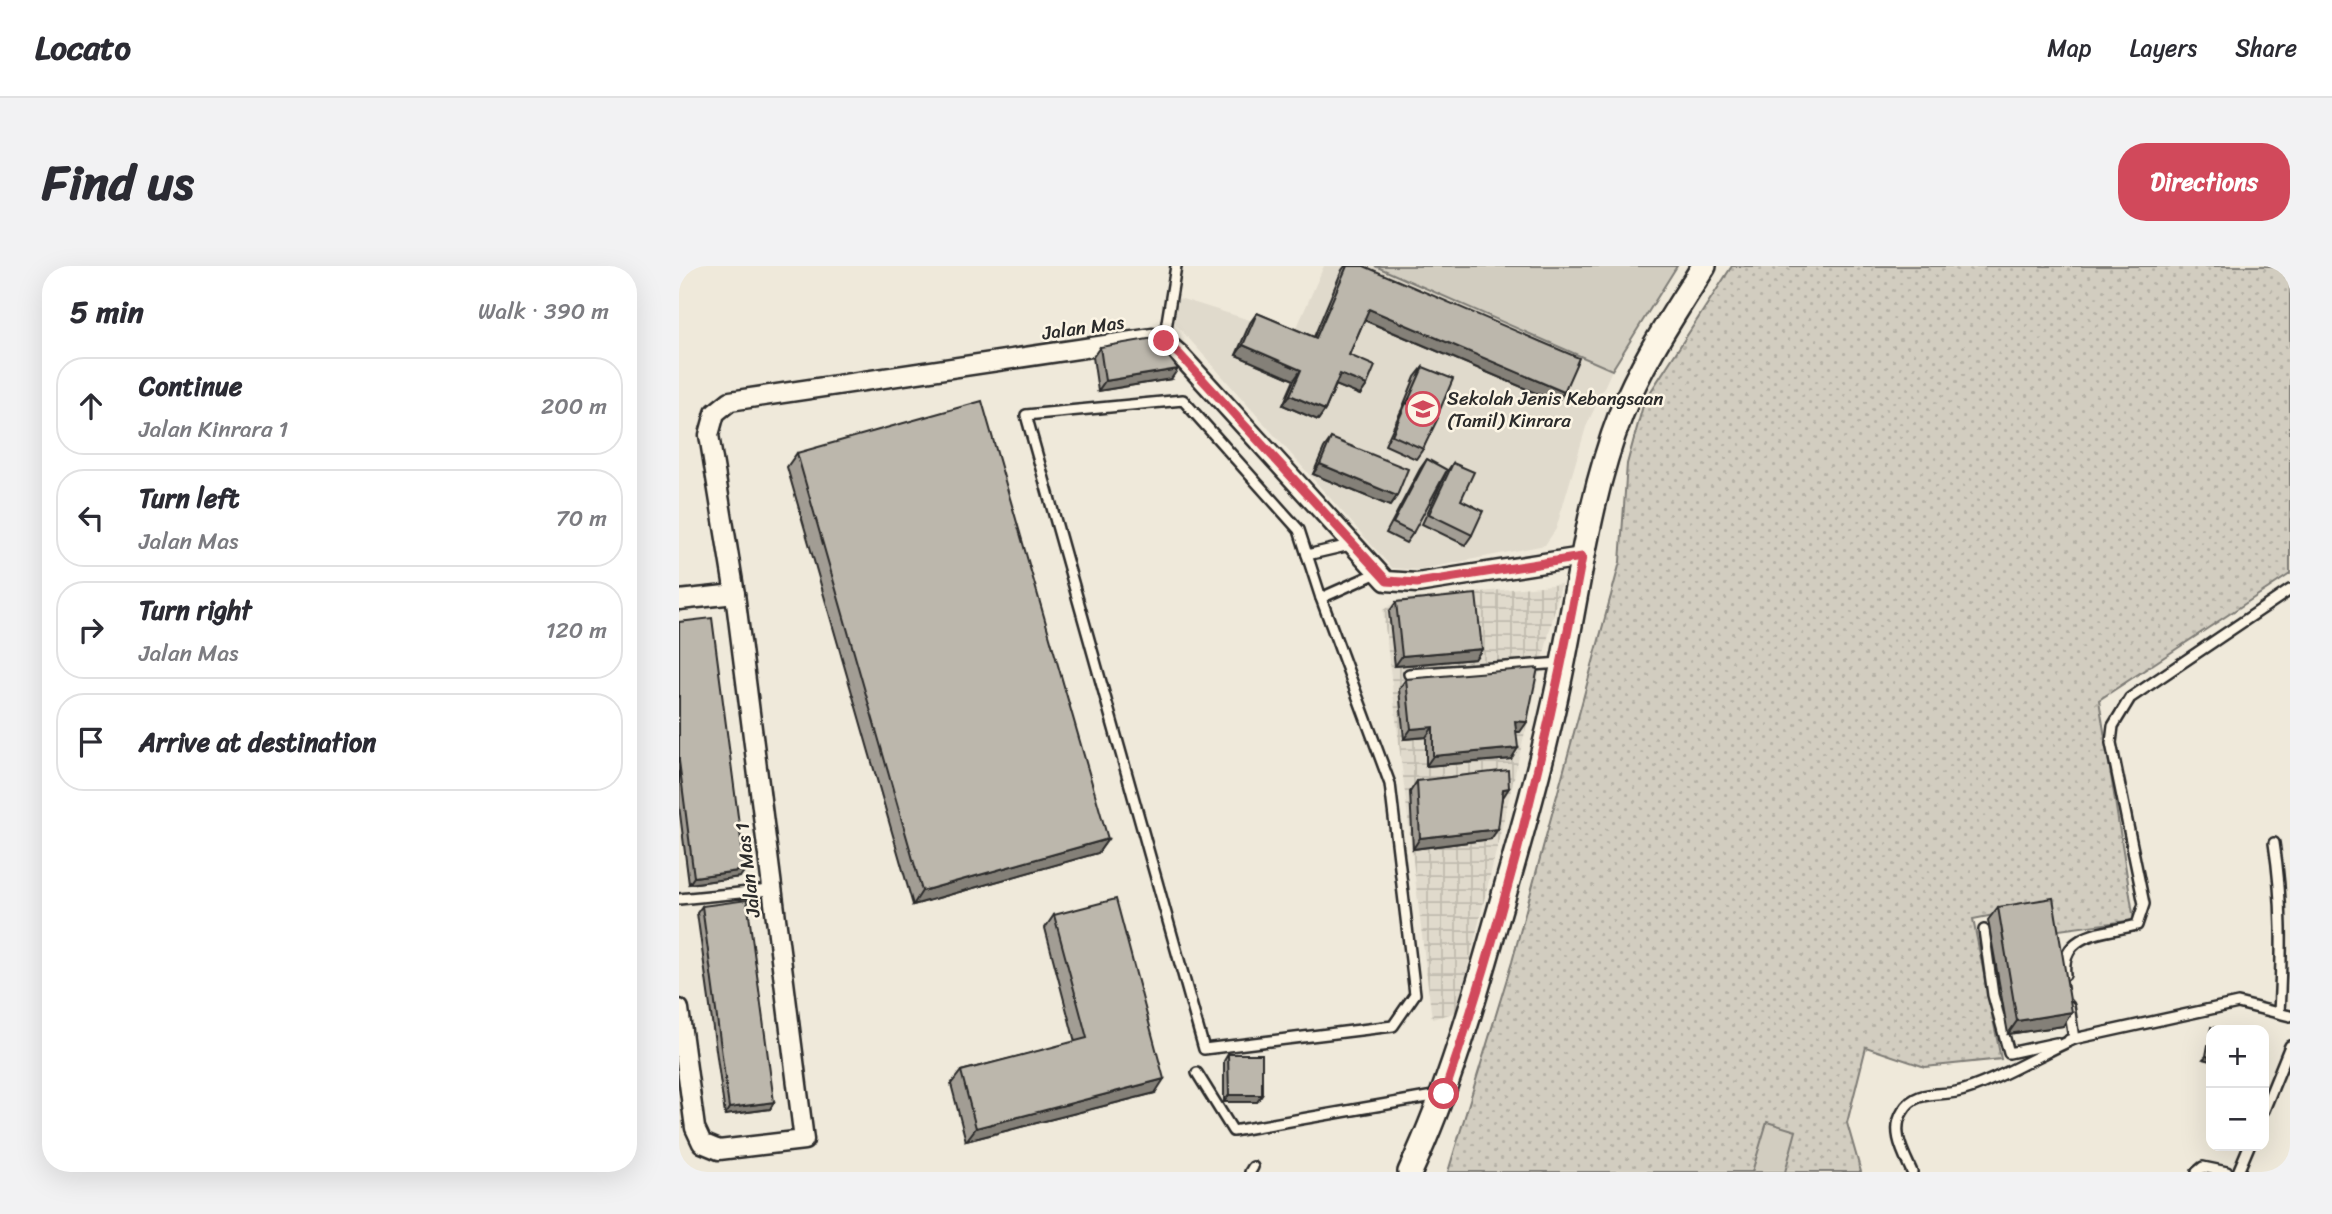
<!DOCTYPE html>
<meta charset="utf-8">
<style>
:root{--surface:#fff;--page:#f2f2f3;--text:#2b2b33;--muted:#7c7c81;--line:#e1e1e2;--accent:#d1495b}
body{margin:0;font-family:Sriracha,sans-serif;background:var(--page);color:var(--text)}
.controls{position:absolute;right:21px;bottom:21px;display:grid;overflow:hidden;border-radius:14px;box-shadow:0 7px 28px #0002}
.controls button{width:63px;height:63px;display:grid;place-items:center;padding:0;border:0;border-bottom:2px solid var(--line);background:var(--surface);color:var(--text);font:35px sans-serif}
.stop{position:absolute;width:21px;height:21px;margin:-16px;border:5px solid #d1495b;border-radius:50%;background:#fff}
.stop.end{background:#d1495b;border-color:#fff;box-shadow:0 2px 7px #0008}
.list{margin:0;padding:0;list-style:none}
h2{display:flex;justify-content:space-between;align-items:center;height:91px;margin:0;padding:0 28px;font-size:30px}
h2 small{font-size:23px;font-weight:400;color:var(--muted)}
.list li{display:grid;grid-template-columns:46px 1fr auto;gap:21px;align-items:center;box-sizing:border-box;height:98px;margin:0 14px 14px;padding:0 14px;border:2px solid var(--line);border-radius:28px}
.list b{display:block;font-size:26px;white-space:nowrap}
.list p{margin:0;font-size:23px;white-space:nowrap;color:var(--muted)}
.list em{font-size:23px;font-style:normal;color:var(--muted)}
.icon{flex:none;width:38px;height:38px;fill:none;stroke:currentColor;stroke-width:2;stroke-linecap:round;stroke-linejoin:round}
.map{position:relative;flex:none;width:1611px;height:906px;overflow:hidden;border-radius:28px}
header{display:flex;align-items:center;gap:42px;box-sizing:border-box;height:98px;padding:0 35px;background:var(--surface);border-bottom:2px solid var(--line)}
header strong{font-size:33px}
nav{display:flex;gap:38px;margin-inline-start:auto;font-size:24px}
.intro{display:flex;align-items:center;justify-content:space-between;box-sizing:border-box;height:168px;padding:0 42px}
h1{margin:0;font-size:49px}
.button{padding:18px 32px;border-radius:28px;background:var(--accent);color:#fff;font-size:24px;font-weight:700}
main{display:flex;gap:42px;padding:0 42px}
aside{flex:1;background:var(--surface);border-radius:28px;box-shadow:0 7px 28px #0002}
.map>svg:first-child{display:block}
</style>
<header>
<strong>Locato</strong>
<nav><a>Map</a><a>Layers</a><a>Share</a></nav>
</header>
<div class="intro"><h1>Find us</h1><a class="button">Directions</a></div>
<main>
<aside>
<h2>5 min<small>Walk · 390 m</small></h2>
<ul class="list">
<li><svg class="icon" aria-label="ahead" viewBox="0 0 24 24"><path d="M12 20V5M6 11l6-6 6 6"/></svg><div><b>Continue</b><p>Jalan Kinrara 1</p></div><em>200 m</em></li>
<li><svg class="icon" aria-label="left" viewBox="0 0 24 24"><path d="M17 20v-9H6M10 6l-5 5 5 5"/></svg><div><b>Turn left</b><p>Jalan Mas</p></div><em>70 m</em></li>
<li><svg class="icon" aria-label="right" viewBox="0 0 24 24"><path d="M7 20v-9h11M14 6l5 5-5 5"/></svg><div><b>Turn right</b><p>Jalan Mas</p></div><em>120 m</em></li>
<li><svg class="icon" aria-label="arrive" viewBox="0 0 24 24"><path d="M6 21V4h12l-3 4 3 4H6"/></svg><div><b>Arrive at destination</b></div></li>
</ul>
</aside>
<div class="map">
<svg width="1611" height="906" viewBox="0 0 1611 906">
<defs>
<pattern id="industrial-grid" width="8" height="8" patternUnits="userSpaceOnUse" patternTransform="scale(1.75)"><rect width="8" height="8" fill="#e0dacc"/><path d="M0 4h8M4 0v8" fill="none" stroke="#c0bbaf"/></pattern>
<pattern id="grass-dots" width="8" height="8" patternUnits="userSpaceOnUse" patternTransform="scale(1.75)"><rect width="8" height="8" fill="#d2cdc0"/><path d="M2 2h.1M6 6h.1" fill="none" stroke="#b4b0a5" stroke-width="1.8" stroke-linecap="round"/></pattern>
</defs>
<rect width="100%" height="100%" fill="#efe9da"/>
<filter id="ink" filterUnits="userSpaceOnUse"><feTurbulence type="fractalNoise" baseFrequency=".0143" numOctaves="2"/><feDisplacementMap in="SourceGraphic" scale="14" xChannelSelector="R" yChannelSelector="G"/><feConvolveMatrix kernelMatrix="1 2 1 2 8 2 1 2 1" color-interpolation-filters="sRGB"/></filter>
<g filter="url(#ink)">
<path fill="#e0dacc" d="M645,0h353l-65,104 -26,57 -30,102 -11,16 -127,25 -26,-2 -224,-253 11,-17 115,36z"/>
<path fill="url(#industrial-grid)" d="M882,318l-104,428 -25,7 -49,-409 16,-10z"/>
<path fill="url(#grass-dots)" stroke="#7e7c76" stroke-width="2" d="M1053,0h558v308l-191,126 35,220 -82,11 -6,-26 -73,14 28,140 -76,8 -59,-20 -19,76 14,49h-413l64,-210 108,-400 7,-98 17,-62z"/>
<g fill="#d2cdc0" stroke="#7e7c76" stroke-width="2">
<path d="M696,0h302l-65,104z"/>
<path d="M1088,856l29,9 -11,41h-33z"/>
</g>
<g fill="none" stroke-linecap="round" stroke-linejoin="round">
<g stroke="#2b2b2b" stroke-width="14">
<g id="service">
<path d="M485,75l12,-75"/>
<path d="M504,134l116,130 22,68 69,186 25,210 -22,32 -189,23 -178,-634z"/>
<path d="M628,289l43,-10"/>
<path d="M642,332l56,-25"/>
<path d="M730,408l152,-11"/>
<path d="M1595,577c9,57 8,112 5,170"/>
<path d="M0,633l91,-9"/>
<path d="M1305,664l9,65 16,58 47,-10"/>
<path d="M1386,709c-5,-44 42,-42 72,-50l7,-21 -33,-161 2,-17 17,-28 160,-108"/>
<path d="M1390,774l169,-37 52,13"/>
<path d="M518,807l36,58 206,-36"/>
<path d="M1585,844l26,-64"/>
<path d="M571,906l3,-5"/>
<path d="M1233,906c-8,-18 -22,-41 -9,-61 12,-21 33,-15 53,-19 31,-6 86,-39 118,-53l-5,-33"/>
<path d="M1518,906l6,-5 24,5"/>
<path d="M1559,906l11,-26"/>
</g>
</g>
<g stroke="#2b2b2b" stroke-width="23">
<g id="minor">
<path d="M0,334l56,-6"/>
<path d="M0,743l16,119 7,15 17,7 85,-10 -69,-546 -26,-159 6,-22 15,-12 422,-63 12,3 16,14 206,226 31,2 165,-26"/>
</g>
</g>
<g stroke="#2b2b2b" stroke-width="28">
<path id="tertiary" d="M731,906c39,-84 64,-171 89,-260 22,-76 44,-153 60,-230 19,-90 29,-183 62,-268 21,-53 53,-100 83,-148"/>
</g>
<use href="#service" stroke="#fcf5e5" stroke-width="9"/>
<use href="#minor" stroke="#fcf5e5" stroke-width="18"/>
<use href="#tertiary" stroke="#fcf5e5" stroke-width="23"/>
</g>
<g fill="#a29d94" stroke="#2b2b2b" stroke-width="2">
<path d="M666,0h19l200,126 -7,10 -193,-82 -15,35 18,30 -7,10 -24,-10 -11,25 -7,10 -35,-15 11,-25 -58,-25 14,-32 7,-10 57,24 28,-67z"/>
<path d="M421,81l71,32 -73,12 -5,-34z"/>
<path d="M744,101l13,50 -13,32 -7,10 -31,-14 17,-36 13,-32z"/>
<path d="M652,172l59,68 -77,-32 11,-26z"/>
<path d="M118,187l311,386 -10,14 -185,52 -126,-438z"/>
<path d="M748,193l-14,74 -7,10 -20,-10 34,-64z"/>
<path d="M774,197l8,37 11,35 -7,10 -43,-21 24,-51z"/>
<path d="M717,336l86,47 -7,10 -80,7 -6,-54z"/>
<path d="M0,356l61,255 -51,7 -10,-78z"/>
<path d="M727,413l114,53h-4l-5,27 -85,7v-29l-22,2 -5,-50z"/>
<path d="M738,515l85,18 -11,40 -78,10 -3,-57z"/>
<path d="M23,640l72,196 -4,7 -45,6 -28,-202z"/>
<path d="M1319,641l65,119 -55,8 -20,-114z"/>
<path d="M375,649l101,178 -189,48 -15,-57 10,-13 114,-29 -30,-114z"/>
<path d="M549,788l34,41 -5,7h-33v-41z"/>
</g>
<g fill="#848078" stroke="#2b2b2b" stroke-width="2">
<path d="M690,43l195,83 -7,10 -195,-83z"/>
<path d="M564,79l58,25 -7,10 -58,-25z"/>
<path d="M499,103l-7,10 -73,12 7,-10z"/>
<path d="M661,108l27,11 -7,10 -27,-11z"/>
<path d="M611,129l35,15 -7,10 -35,-15z"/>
<path d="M730,133l30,13 -7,10 -26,-18z"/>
<path d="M641,198l77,32 -7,10 -77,-32z"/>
<path d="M803,383l-7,10 -80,7 7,-10z"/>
<path d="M836,455l12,1 -7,10 -12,-1z"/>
<path d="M754,461l-7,10 -22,2 7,-10z"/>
<path d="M839,482l-7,11 -85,7 7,-10z"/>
<path d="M830,522l-7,11 1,-10z"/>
<path d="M819,563l-7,10 -78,10 7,-11z"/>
<path d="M429,573l-10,14 -185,52 9,-14z"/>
<path d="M66,604l-5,7 -51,7 5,-7z"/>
<path d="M1393,746l-9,14 -55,8 9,-13z"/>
<path d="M1527,790l5,1v4l-8,-2z"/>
<path d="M485,813l-9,14 -189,48 10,-13z"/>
<path d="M550,829h33l-5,7h-33z"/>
<path d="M95,836l-4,7 -45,6 4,-7z"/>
</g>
<g fill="#bcb7ac" stroke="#2b2b2b" stroke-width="2">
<path d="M668,0h17l215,92 -15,34 -195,-83 -20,46 26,11 -8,19 -27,-11 -15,36 -35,-15 11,-25 -58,-25 14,-32 59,25z"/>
<path d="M475,72l24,31 -73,12 -5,-34z"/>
<path d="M744,101l30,12 -14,33 -30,-13z"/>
<path d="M303,135l126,438 -186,52 -125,-438z"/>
<path d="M727,137l32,15 -15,31 -31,-14z"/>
<path d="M652,172l77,31 -11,27 -77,-32z"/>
<path d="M748,193l20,11 -34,63 -20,-10z"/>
<path d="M774,197l21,9 -13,28 22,11 -11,24 -43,-21z"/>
<path d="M797,328l6,55 -80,7 -6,-54z"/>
<path d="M33,352l33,252 -51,7 -15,-116v-139z"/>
<path d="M859,402l-11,54 -12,-1 3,27 -85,8v-29l-22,2 -5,-50z"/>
<path d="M829,504l1,18 -6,1 -5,40 -78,9 -3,-57z"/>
<path d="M1374,632l19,114 -55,9 -19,-114z"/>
<path d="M437,633l48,180 -188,49 -15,-57 126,-33 -33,-123z"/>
<path d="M68,634l27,202 -45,6 -27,-202z"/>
<path d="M1532,761l13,3h-13v8h-2z"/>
<path d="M1529,779h3v12l-5,-1z"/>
<path d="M549,788h34v41h-33z"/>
<path d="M1605,901l6,2v3h-8z"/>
</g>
</g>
<g fill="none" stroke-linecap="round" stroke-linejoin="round" filter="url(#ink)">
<path stroke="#d1495b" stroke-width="9" d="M485,75l16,14 207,226 30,2 165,-26c-33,182 -78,362 -138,537"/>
</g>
<defs>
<g id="school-ring" transform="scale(1.75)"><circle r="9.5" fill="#fcf5e5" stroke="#d1495b" stroke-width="1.5"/><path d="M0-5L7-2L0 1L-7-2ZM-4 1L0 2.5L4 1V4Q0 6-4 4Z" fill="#d1495b"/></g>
</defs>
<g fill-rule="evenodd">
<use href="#school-ring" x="744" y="143"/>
</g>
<g text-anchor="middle" stroke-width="5" stroke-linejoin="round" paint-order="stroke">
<g font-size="19" fill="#2b2b2b" stroke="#fcf5e5">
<text transform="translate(404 61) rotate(-8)" y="7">Jalan Mas</text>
<text transform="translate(68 604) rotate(-97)" y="7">Jalan Mas 1</text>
</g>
<g font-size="19" fill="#2b2b2b" stroke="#fcf5e5" text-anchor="start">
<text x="768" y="139">Sekolah Jenis Kebangsaan<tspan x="768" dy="22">(Tamil) Kinrara</tspan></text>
</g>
</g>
</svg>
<div class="controls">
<button>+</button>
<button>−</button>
</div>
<div class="stop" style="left:765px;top:828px"></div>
<div class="stop end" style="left:485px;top:75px"></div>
</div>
</main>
